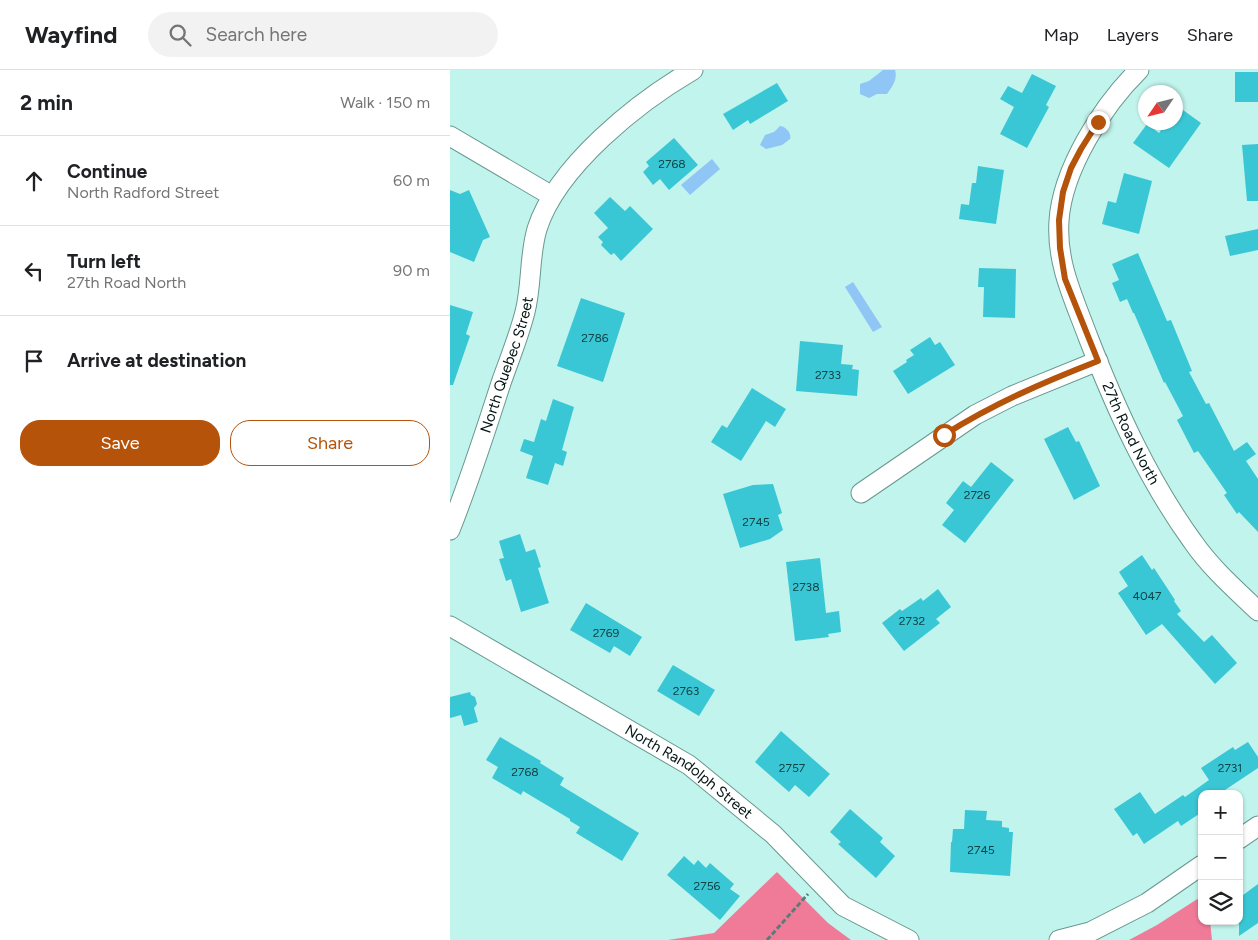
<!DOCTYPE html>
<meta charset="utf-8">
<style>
:root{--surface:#fff;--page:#f2f2f2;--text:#202124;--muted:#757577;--line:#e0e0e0;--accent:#b45309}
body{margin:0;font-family:Figtree,sans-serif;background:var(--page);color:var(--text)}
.controls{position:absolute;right:15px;bottom:15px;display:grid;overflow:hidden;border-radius:10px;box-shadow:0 1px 4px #0004}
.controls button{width:45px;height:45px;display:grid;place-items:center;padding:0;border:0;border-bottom:1px solid var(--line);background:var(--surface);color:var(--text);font:25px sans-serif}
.compass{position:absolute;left:688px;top:15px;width:45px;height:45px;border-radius:50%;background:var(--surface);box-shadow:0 1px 4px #0004;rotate:235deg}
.stop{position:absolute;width:15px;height:15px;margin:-11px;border:4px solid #b45309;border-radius:50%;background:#fff}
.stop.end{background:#b45309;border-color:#fff;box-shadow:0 1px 5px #0008}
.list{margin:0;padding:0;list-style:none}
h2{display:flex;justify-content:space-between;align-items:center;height:65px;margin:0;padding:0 20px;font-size:21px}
h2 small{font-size:16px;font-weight:400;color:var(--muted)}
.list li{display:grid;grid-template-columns:32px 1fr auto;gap:15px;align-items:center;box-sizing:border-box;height:90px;padding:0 20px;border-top:1px solid var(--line)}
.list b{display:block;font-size:19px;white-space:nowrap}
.list p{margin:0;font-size:16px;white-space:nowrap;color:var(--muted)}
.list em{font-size:16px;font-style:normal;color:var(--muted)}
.actions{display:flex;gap:10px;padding:15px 20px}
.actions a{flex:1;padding:11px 0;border:1px solid var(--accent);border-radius:20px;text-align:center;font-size:18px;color:var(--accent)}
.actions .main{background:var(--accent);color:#fff}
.icon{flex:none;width:28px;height:28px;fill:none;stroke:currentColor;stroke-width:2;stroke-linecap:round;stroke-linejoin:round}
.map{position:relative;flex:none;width:808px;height:870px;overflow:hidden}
header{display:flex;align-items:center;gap:30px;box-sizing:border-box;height:70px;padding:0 25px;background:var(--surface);border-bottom:1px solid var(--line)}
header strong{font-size:24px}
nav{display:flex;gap:28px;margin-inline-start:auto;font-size:18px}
.search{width:350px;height:45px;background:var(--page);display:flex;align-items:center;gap:12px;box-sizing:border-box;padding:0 18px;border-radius:28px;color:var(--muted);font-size:19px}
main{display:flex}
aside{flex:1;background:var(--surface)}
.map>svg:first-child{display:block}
</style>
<header>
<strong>Wayfind</strong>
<div class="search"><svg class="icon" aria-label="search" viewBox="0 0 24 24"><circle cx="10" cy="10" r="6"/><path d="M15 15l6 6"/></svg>Search here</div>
<nav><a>Map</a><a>Layers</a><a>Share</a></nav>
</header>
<main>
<aside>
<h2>2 min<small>Walk · 150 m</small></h2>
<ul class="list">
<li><svg class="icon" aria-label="ahead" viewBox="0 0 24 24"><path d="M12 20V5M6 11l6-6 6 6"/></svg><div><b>Continue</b><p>North Radford Street</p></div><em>60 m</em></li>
<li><svg class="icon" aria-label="left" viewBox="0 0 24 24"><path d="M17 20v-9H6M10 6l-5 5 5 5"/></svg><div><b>Turn left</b><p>27th Road North</p></div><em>90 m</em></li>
<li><svg class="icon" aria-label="arrive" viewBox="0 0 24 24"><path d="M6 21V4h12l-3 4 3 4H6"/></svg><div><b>Arrive at destination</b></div></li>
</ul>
<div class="actions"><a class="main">Save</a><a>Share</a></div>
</aside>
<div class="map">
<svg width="808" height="870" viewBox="0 0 808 870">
<rect width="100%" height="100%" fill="#c1f4ec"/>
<g fill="#f07b99">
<path d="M327,802l51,51 23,17h-183l46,-7z"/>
<path d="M752,826v25h8l2,19h-83l28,-15z"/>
</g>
<g fill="#8fc6f5">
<path d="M433,0h12c3,9 -3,17 -8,24h-10l-8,4 -9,-4v-10l9,-3z"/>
<path d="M330,56c5,0 12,7 10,13l-8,6 -16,4 -6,-4 5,-10 9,-3z"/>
<path d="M262,89l8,10 -30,26 -9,-10z"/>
<path d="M403,212l29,45 -9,5 -28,-45z"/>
</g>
<g fill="#3ac7d5">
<rect x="785" y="2" width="23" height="30"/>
<path d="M582,4l24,12 -10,19 3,2 -22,41 -27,-14 14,-27 -14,-8 8,-13 14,7z"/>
<path d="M327,13l11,18 -38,23 -2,-4 -15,10 -10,-16z"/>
<path d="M726,35l25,18 -32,45 -36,-25 14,-19 12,9 8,-11h9z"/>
<path d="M224,68l24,27 -29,25 -9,-11 -7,6 -10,-13 6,-6 -3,-4z"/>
<path d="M808,74v57h-11l-5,-56z"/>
<path d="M528,96l26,4 -8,54 -37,-5 2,-15 8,1 3,-22h4z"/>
<path d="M674,103l28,8 -13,53 -37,-10 6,-23 8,2z"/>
<path d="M0,120l10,4 9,-4 21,47 -7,3 -9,22 -24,-10z"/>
<path d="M160,127l15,14 5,-5 23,23 -32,32 -7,-8 -3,2 -10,-10 2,-3 -5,-5 10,-9 -14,-15z"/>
<path d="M808,159v21l-28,6 -5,-20z"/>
<path d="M688,183l29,68 4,-1 21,51 -3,1 17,32 3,-1 25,48 13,-9 9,12 -10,7 12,18v53l-19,-20 -2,2 -13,-19 3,-2 -29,-42 -4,2 -17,-33 6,-4 -18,-34 -1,1 -30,-70h-1l-6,-14 -7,3 -8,-19 7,-3 -7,-16z"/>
<path d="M529,198l37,1 -1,49 -32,-1 1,-30h-6z"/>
<path d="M131,228l44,15 -22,69 -46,-16z"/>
<path d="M0,235l23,7 -7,22 4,2 -17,49h-3z"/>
<path d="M480,267l5,8 5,-3 15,23 -47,29 -15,-23 14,-9 -1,-2 8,-5 -4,-5z"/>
<path d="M350,271l43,4 -2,19 12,1 -1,4 7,1 -2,26 -61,-5z"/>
<path d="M302,318l34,21 -11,18 -9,-6 -25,40 -30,-19 11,-17 5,3z"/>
<path d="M103,329l21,8 -12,43 5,2 -4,14 -8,-3 -7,22 -22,-7 7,-22 -13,-5 4,-12 10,3 7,-23 5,2z"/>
<path d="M618,357l8,15 3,-1 21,45 -26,14 -30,-61z"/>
<path d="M541,392l23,18 -49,63 -23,-18 12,-15 -8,-7 17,-22 8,6z"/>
<path d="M323,414l9,29 -4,2 5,15 -13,9 -30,9 -17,-54 30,-9z"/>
<path d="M70,464l6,18 9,-3 6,18 -3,1 11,35 -28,9 -10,-33 -5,2 -7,-22 5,-1 -5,-17z"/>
<path d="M692,485l10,15 2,-2 21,32 -1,1 7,10 -4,3 27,28 8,-7 25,28 -22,21 -53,-60 -16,11 -28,-42 10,-7 -9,-14z"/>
<path d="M370,488l6,55 13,-2 2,21 -13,2 1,3 -34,4 -9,-79z"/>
<path d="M488,519l13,18 -15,12 4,4 -36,28 -22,-28 18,-14 2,2 19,-13 2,3z"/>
<path d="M136,533l56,34 -12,19 -16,-10 -4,7 -40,-23z"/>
<path d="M223,595l42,25 -16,26 -42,-25z"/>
<path d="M20,622l1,3 4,2 2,7 -3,4 4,14 -14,4 -3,-11 -11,3v-21z"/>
<path d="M331,661l49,43 -21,23 -14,-12 -6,7 -34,-30z"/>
<path d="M50,667l41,24 -1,2 24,15 -4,7 79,48 -17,28 -46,-28 4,-6 -10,-6v-2l-47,-28 -2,4 -29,-17 6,-11 -12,-7z"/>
<path d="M798,672l10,15v11l-39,26h-17v18l-21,14 -3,-5 -34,23 -7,-11 -4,3 -19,-27 26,-17 15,22 28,-19 2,2 24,-17 -8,-12 32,-21 2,3z"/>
<path d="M400,739l33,29 -3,4 15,14 -19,22 -38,-34 3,-2 -11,-10z"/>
<path d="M515,740l22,1 -1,9 16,1v6l7,1v4h4l-3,44 -60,-4 1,-30h1l1,-13h11z"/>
<path d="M234,786l10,9 4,-5 8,8 4,-5 24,21 -4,5 10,7 -20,24 -53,-45z"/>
<path d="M808,814v39l-19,13v-38z"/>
</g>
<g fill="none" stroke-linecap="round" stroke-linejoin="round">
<g stroke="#679891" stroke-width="21">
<g id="minor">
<path id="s1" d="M689,0c-36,35 -77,100 -80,151 -3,42 15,78 29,116 28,72 60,143 105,205 18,26 42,47 65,69"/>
<path d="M0,66l102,60"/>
<path d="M411,423l114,-78 37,-19 86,-35"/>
<path id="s2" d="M0,460c19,-48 35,-97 51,-147 8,-23 18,-47 24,-71 7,-27 4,-56 12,-83 20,-63 101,-127 156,-159"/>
<path id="s3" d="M0,556l239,139 84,69 70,72 66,34"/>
<path d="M789,769l19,-13"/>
<path d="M609,870l31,-8 57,-29 55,-38"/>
</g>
</g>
<path stroke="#5a7c77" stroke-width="3" stroke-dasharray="5 2.5" stroke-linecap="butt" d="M317,870l41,-46"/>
<use href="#minor" stroke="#fff" stroke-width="19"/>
</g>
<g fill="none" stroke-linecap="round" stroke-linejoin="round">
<path stroke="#b45309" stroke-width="6" d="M494,365c49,-31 100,-53 154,-74l-33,-82 -5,-31 -1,-28 4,-28 8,-24 10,-19 17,-27"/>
</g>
<g text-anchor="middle" stroke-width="4.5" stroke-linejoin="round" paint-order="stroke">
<g font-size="12" fill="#114244">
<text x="222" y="98">2768</text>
<text x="145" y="272">2786</text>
<text x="378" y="309">2733</text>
<text x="527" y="429">2726</text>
<text x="306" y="456">2745</text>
<text x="356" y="521">2738</text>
<text x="697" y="530">4047</text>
<text x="462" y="555">2732</text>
<text x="156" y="567">2769</text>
<text x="236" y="625">2763</text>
<text x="342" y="702">2757</text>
<text x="780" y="702">2731</text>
<text x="75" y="706">2768</text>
<text x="531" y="784">2745</text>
<text x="257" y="820">2756</text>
</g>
<g font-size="15" fill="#031513" stroke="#d6fff9">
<text dy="5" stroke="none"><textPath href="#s2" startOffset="175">North Quebec Street</textPath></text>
<text dy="5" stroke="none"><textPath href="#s1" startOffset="400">27th Road North</textPath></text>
<text dy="5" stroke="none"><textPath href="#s3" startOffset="280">North Randolph Street</textPath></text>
</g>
</g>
</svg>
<div class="controls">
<button>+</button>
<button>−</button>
<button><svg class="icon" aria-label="layers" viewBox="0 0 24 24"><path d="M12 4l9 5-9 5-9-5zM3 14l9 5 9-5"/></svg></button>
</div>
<svg class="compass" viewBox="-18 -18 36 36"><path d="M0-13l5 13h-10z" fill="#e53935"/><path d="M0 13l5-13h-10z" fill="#757577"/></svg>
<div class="stop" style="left:494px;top:365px"></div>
<div class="stop end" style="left:648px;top:52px"></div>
</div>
</main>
